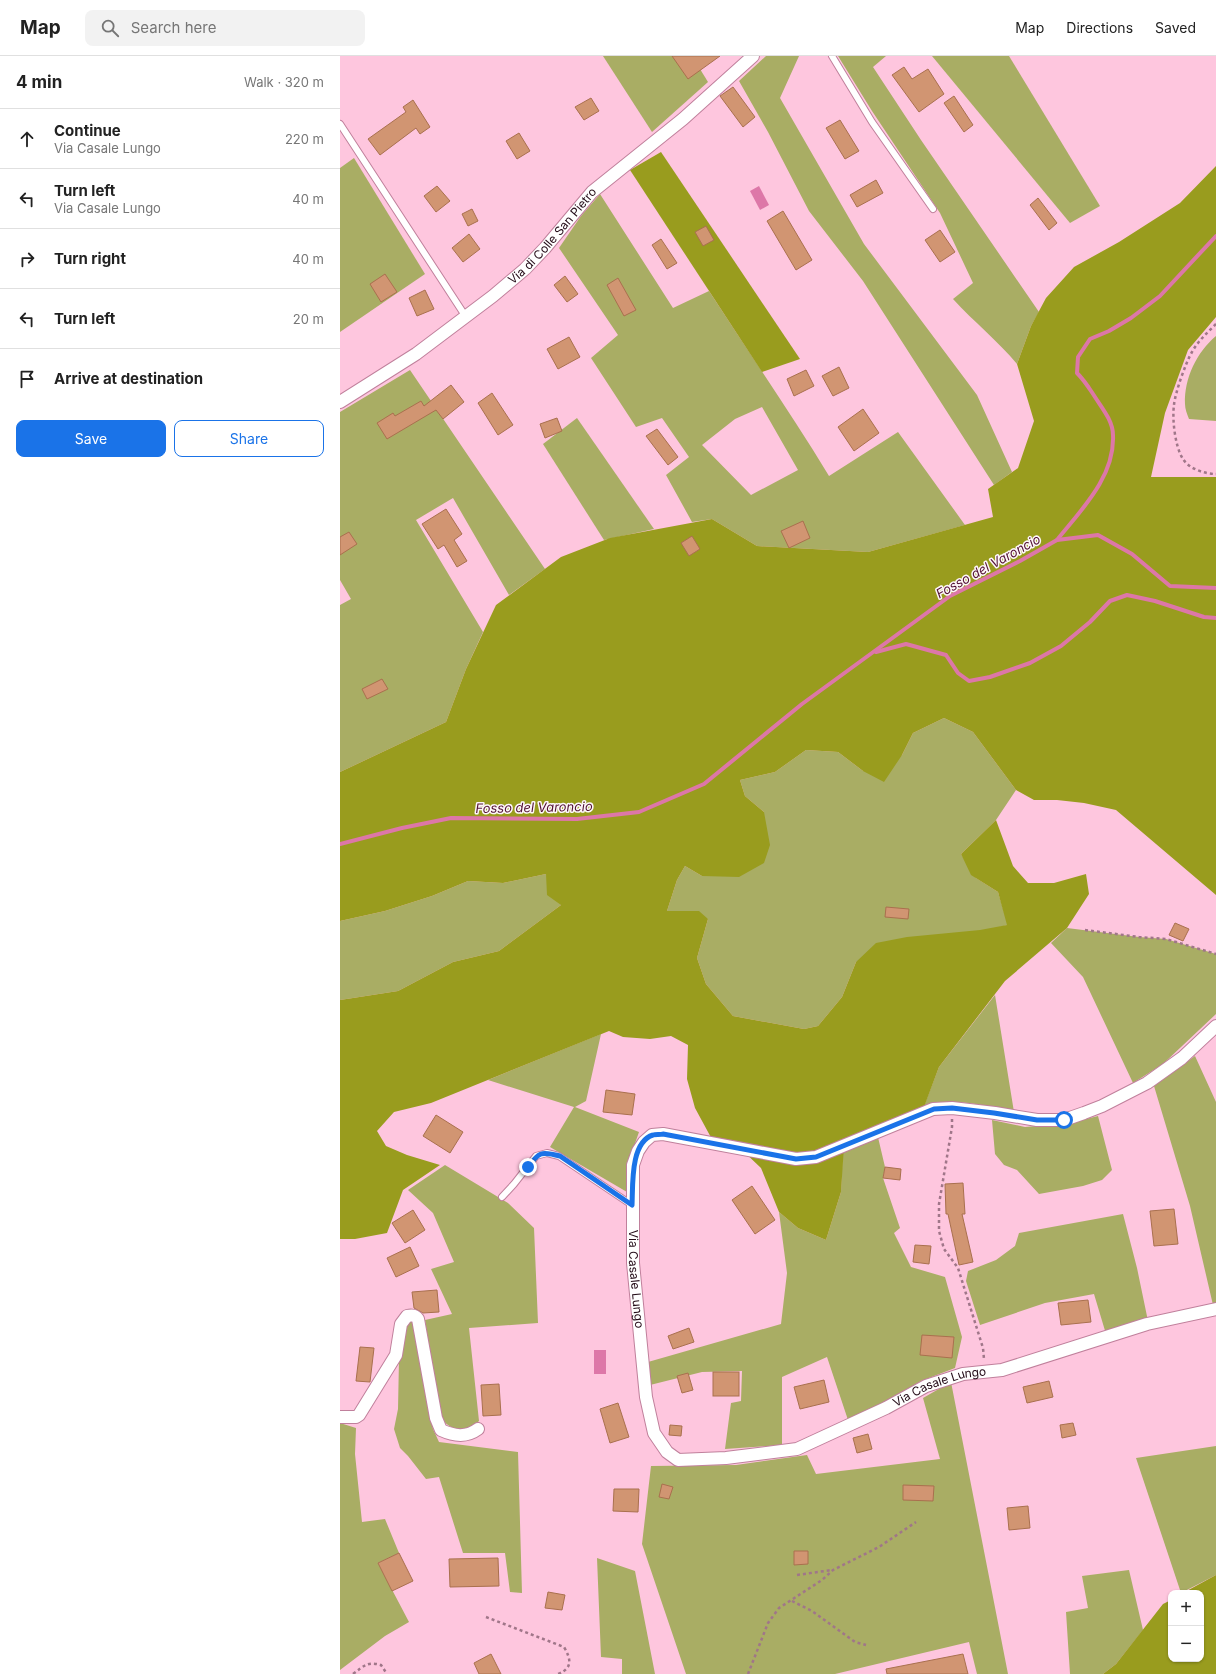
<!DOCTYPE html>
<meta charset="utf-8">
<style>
:root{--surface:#fff;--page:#f2f2f2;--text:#222;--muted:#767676;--line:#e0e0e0;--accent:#1a73e8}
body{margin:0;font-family:Inter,sans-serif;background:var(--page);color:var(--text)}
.controls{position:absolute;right:12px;bottom:12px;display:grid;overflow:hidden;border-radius:8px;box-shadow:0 1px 3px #0004}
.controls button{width:36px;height:36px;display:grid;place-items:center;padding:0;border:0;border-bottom:1px solid var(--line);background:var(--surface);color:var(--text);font:20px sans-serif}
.stop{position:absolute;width:12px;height:12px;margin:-9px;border:3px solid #1a73e8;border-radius:50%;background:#fff}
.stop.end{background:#1a73e8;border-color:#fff;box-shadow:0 1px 4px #0008}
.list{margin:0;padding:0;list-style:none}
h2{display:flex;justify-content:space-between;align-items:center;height:52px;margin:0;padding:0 16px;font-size:17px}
h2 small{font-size:13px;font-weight:400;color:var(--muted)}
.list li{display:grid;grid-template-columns:26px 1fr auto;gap:12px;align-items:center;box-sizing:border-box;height:60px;padding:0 16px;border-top:1px solid var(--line)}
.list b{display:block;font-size:15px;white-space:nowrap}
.list p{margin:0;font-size:13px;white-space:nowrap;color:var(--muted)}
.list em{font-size:13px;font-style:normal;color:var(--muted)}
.actions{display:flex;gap:8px;padding:12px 16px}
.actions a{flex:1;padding:9px 0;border:1px solid var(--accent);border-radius:8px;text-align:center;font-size:14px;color:var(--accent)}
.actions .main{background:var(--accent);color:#fff}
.icon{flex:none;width:22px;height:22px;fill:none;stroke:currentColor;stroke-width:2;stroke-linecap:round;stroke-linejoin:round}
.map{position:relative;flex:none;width:876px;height:1618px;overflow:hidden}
header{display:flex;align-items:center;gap:24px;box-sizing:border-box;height:56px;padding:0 20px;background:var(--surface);border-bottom:1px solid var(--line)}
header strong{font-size:19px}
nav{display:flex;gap:22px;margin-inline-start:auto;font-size:14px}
.search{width:280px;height:36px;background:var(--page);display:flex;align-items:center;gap:10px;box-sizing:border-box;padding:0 14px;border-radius:8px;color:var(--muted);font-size:15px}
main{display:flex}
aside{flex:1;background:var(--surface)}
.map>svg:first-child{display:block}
</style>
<header>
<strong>Map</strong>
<div class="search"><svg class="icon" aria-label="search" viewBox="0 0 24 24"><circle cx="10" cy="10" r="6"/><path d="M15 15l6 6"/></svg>Search here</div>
<nav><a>Map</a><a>Directions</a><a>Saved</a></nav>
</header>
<main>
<aside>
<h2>4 min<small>Walk · 320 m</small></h2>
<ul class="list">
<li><svg class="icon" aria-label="ahead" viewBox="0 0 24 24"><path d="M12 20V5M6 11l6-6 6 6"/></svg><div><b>Continue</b><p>Via Casale Lungo</p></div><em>220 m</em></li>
<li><svg class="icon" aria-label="left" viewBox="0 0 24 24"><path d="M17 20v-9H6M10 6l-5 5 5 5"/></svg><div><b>Turn left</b><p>Via Casale Lungo</p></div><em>40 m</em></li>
<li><svg class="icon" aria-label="right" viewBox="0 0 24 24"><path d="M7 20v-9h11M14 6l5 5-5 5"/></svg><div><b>Turn right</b></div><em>40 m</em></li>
<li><svg class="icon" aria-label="left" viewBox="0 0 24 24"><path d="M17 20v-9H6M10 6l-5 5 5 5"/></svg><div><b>Turn left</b></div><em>20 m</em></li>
<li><svg class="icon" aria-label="arrive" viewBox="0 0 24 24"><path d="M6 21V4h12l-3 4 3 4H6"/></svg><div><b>Arrive at destination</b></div></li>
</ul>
<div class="actions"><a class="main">Save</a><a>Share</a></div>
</aside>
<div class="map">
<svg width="876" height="1618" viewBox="0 0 876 1618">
<rect width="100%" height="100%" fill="#fec6de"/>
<g fill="#a9ad64" fill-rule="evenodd">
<path d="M263,0h89l16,26 -56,50z"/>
<path d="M426,0h33l-19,42 84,146 113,151 35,77 -18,13 -131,-204 -54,-70 -41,-79 -29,-51z"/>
<path d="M498,0h48l-13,11 48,73 118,172 -8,14 -14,38c-19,-23 -43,-42 -64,-65l20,-16 -33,-70 -68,-102z"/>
<path d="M592,0h77l91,150 -30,17z"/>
<path d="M14,102l71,116 -85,58v-164z"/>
<path d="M260,138l73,114 36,-17c40,62 82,122 120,185l69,-44 67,93 -97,27 -111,-6 -45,-27 -20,3 -26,-47 23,-18 -27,-39 -26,9 -45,-69 27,-23 -59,-87 22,-32zM422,351l36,63 -47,25 -49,-50 33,-26z"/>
<path d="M876,280v85l-27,-2c-2,-5 -4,-10 -4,-15 -1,-26 12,-52 31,-68z"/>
<path d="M70,314l135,199 -36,26 -56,-97 -37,22 67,112 -17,37 -20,53 -106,50v-167l11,-6 -11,-19v-168z"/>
<path d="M237,362l77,111 -50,11 -61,-96z"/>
<path d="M604,662l29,14 43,58 -20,30 -35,34 15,24 22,14 10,33 -152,37 -14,35 -24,29 -14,3 -71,-13 -27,-32 -9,-26 11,-39 -41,-8 10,-31 8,-14 17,10 62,-64 -19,-16 -5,-16 35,-8 31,-22 32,2 25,19 39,-16 11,-22z"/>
<path d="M206,818l15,31 -62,46 -46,11 -55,29 -58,9v-79l45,-10 47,-15 36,-15 35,2z"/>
<path d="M727,872l72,9 27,2 50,15v60l-53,50 -30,19 -50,-106 -32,-34z"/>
<path d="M655,939l19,117c-30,-7 -60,-15 -90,-6l15,-39z"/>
<path d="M261,978l-15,67 -11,6 64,25 -13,37 1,23 -77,-45 24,-40 -86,-27z"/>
<path d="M855,1000l21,46v202l-3,1 -23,-99 -36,-120z"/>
<path d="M758,1060l14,54 -10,10 -19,6 -44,8 -22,-24 -13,-5 -9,-11 -3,-34 33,7 45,-4z"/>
<path d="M537,1077l8,34 -2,11 17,50 -6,5 17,34 34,10 17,60 -7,31 -34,13 -72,42 -22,-66 -45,20v68l-57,4 6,-46 10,-2 1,-30 -40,1 -52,13 -2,-23 133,-38 6,-51 -8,-61 19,16 28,12 15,-48 2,-46z"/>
<path d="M105,1109l63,38 26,25 4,95 -69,5 10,93c-3,2 -7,7 -11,8 -11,4 -23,-4 -28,-13l-15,-96 27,-6 -21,-45 23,-7 -21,-49 -25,-23z"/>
<path d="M783,1158l14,54 11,53 -42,13 -12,-40 -49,9 -65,22 -14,-44 2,-10 28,-11 19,-14 4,-13z"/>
<path d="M72,1264l4,7 17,102 6,13 79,10 4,141 -12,-1 -5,-39h-42l-24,-76 -13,2 -18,-23 -8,-8 -6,-19 4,-20 1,-50 5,-34z"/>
<path d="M611,1326l57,292h-31l-8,-32 -134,32h-149l-44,-130 9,-78 85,-1 71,-10 9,19 124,-15 -17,-61z"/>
<path d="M0,1367l16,5 -1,26 7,68 23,-3 14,34 -21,10 31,59 -24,14 -45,34z"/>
<path d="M876,1390v129l-35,18 -45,-135z"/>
<path d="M257,1502l38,13 20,103h-33v-15l-21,-2z"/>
<path d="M789,1514l14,60 -27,34 -13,10h-33l-4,-62 22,-4 -6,-32z"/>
</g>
<g fill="#999c1e">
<path d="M321,96l139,207 -38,13 -132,-202z"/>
<path d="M876,110v151l-28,33 -23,63 -14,64h65v418l-100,-85 -32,-7 -27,-3h-23l-18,-10 -43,-58 -29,-14 -31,15 -11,22 -18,27 -21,-11 -25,-19 -32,-2 -31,22 -35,8 5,16 19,16 6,33 -6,18 -25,14 -37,-1 -17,-10 -8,14 -10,31h32l9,8 -11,39 9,26 27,32 71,13 14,-3 24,-29 14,-35 20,-19 31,-6 73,-7 27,-5 -9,-33 -27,-17 -10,-21 35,-34 17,46 15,17h26l32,-9 3,20 -22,34 -62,53 -66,86 -18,48 -77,31 -3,46 -15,48 -28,-12 -19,-16 -18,-44 -20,-19 -27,-6 -19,-35 -8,-29 1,-34 -17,-9 -21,3 -27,-2 -14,-6 -178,72 -37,9 -17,19 9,15 21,9 33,10 -37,25 -16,43 -32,6h-15v-239l58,-9 55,-29 46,-11 62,-46 -14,-10 -1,-21 -43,9 -35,-2 -36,15 -47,15 -45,10v-149l106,-50 20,-53 30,-64 65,-48 49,-19 102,-19 45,27 111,6 125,-35 -5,-28 30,-21 16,-47 -17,-57 14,-38 15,-28 28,-31 45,-25 61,-39z"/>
<path d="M876,1519v99h-113l13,-10 47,-60 8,-4v59h30v-66h-18z"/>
</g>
<g fill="#dd77a8">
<path d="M419,130l10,19 -9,5 -10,-19z"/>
<rect x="254" y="1294" width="12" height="24"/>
</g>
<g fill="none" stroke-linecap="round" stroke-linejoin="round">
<g stroke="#dd77a8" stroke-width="4">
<path d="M717,484c24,-30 58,-63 56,-105 0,-14 -11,-27 -18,-38 -6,-9 -10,-16 -18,-24l1,-16 12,-18 19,-8 22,-13 29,-22 56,-60"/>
<path d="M536,596l30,-8 40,11 12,18 11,8 21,-4 40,-14 31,-17 29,-24 20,-21 17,-6 28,6 49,16 12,1"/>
<path d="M0,788l62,-16 49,-10 126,1 62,-7 65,-28 98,-80 148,-108 70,-35 37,-21 41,-5 34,19 38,32 46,2"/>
</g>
</g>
<g fill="#d19572" stroke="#a9704e">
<path d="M332,0h48l-32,23z"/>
<path d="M564,11l8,12 16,-10 16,25 -25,18 -27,-37z"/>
<path d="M393,31l22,30 -12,10 -23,-31z"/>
<path d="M614,40l19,29 -9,7 -20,-29z"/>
<path d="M251,42l8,13 -15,9 -9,-13z"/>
<path d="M73,44l17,27 -10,7 -4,-6 -36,27 -12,-16 38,-27 -3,-5z"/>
<path d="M500,64l19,31 -14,8 -19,-31z"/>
<path d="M179,77l11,18 -13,8 -11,-18z"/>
<path d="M536,124l7,13 -26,14 -7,-12z"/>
<path d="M97,130l13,15 -14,11 -12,-16z"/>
<path d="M698,142l19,25 -8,7 -19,-25z"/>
<path d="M132,153l6,12 -10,5 -6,-12z"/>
<path d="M443,155l29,49 -16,10 -29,-49z"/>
<path d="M366,170l8,14 -11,6 -8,-14z"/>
<path d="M600,174l15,22 -15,10 -15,-22z"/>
<path d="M129,178l11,15 -17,13 -11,-14z"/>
<path d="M321,183l16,24 -10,6 -15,-24z"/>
<path d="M45,218l12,18 -16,10 -11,-18z"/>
<path d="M225,220l13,18 -11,8 -13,-17z"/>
<path d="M278,222l18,32 -12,6 -17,-31z"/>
<path d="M85,234l9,19 -17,7 -8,-18z"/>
<path d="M229,281l11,20 -22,12 -11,-20z"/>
<path d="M499,311l10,21 -16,8 -11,-20z"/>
<path d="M466,314l8,16 -20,10 -7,-17z"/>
<path d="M111,329l13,17 -21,17 -7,-9 -49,29 -10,-16 16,-10 2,3 26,-15 3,5z"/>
<path d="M152,337l21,32 -15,10 -20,-32z"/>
<path d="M523,353l16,24 -25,18 -16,-24z"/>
<path d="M217,362l5,13 -17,7 -5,-14z"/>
<path d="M317,373l21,28 -10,8 -22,-29z"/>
<path d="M106,453l16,25 -8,6 13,21 -10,6 -13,-22 -6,4 -16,-25z"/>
<path d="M463,465l7,17 -21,10 -8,-17z"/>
<path d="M9,476l8,12 -17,11v-18z"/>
<path d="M352,480l8,13 -11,7 -8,-13z"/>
<path d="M42,623l6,10 -21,10 -5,-10z"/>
<path d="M546,851l23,2 -1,10 -23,-2z"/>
<path d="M835,867l14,6 -6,12 -14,-6z"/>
<path d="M266,1034l29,4 -3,21 -29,-3z"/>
<path d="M96,1059l27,17 -13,21 -27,-17z"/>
<path d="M545,1111l16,2 -1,11 -17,-2z"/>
<path d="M623,1127l2,31h-3l11,48 -14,3 -11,-51h-2l-1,-30z"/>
<path d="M412,1130l23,34 -20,14 -23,-34z"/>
<path d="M834,1153l4,35 -24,2 -4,-35z"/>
<path d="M73,1154l12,20 -20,13 -13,-20z"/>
<path d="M575,1189l16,1 -2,18 -16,-2z"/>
<path d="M70,1191l9,19 -23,11 -9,-19z"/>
<path d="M97,1234l2,22 -16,1 -9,-5 -2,-16z"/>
<path d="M748,1244l3,22 -30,3 -3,-22z"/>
<path d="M349,1272l5,14 -21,7 -5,-13z"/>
<path d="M582,1279l32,2 -2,21 -32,-3z"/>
<path d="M20,1291l14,1 -4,34 -14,-1z"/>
<rect x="373" y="1316" width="26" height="24"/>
<path d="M348,1317l5,17 -11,3 -5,-17z"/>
<path d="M484,1324l5,22 -29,7 -6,-22z"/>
<path d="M709,1325l4,16 -26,6 -4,-16z"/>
<path d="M159,1328l2,31 -18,1 -2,-31z"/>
<path d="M278,1347l11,34 -19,6 -10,-34z"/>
<path d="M733,1367l3,12 -14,3 -2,-13z"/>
<path d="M330,1369l12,1 -1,10 -12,-1z"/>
<path d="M528,1378l4,15 -15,4 -4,-15z"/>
<path d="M322,1428l11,3 -4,12 -10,-2z"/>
<path d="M563,1429l31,1 -1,15 -30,-1z"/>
<path d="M274,1433h25l-1,23 -25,-1z"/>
<path d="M688,1450l2,22 -21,2 -2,-22z"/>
<path d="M454,1495h14v13l-14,1z"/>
<path d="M59,1497l14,28 -21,10 -14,-28z"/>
<path d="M158,1502l1,28 -49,1 -1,-28z"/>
<path d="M208,1536l17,3 -3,15 -17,-2z"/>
<path d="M151,1598l10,20h-22l-5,-11z"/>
<path d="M623,1598l5,20h-81l-1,-5z"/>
</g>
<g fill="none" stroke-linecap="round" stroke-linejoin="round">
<g stroke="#c0809c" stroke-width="8">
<g id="lane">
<path d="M492,0l40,66 61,87"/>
<path d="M0,68l126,193"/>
<path d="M162,1141l12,-13 22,-28 11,-3 12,3 73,49"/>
</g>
</g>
<g stroke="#c0809c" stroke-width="14">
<g id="street">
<path id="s1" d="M0,346l76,-48 77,-58 32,-27 20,-21 47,-56 91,-73 70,-63"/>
<path id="s2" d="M876,970l-34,32 -35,25 -45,23 -18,7 -20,7h-27l-42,-7 -43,-5 -19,1 -117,48 -20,2 -133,-25 -11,1 -8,7 -6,9 -5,14v98l13,134 8,36 13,19 11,8 48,-2 71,-9 89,-41 40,-22 37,-12 39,-4 145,-46 69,-15"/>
<path d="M0,1361h16l3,-2 37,-60 5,-31 6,-8c5,-1 8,-1 11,3l18,99 5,12c13,6 25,8 37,-1"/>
</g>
</g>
<g stroke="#a07689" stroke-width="2.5" stroke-dasharray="3 3" stroke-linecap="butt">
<path d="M876,268c-9,9 -18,17 -24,28 -6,10 -17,41 -18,53 -2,14 1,42 9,54 6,10 22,15 33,15"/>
<path d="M745,874l54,7 27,2 50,15"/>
<path d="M612,1063v8l-13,77v27l5,18 14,19 25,80 1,11"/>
<path d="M457,1519l35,-5"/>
<path d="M452,1545l20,10 43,31 11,3"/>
<path d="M146,1561l78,30c7,12 9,21 -6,27"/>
<path d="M13,1618c11,-8 14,-13 28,-9l6,9"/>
<path d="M408,1618l20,-51 11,-15 43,-28 11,-10 46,-23 37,-25"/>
</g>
<use href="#lane" stroke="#fff" stroke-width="6"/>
<use href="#street" stroke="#fff" stroke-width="12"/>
</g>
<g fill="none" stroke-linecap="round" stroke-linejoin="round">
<path stroke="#1a73e8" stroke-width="5" d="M188,1111c11,-15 13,-16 32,-11l72,49c1,-19 -2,-63 21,-70 3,-1 7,0 10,-1l133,25 20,-2 118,-48 18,-1 42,5 43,7h27"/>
</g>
<g text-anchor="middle" stroke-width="3" stroke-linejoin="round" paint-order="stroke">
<g font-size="12" fill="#240c18" stroke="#fef7fa">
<text dy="4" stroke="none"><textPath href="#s1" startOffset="271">Via di Colle San Pietro</textPath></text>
<text dy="4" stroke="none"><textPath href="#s2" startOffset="756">Via Casale Lungo</textPath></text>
<text dy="4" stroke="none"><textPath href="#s2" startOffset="1224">Via Casale Lungo</textPath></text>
</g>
<g font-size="13" font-style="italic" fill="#511134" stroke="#fef7fa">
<text transform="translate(648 510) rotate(-29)" y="5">Fosso del Varoncio</text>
<text transform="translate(194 751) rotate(-1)" y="5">Fosso del Varoncio</text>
</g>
</g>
</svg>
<div class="controls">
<button>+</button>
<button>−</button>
</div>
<div class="stop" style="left:724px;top:1064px"></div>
<div class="stop end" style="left:188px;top:1111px"></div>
</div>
</main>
